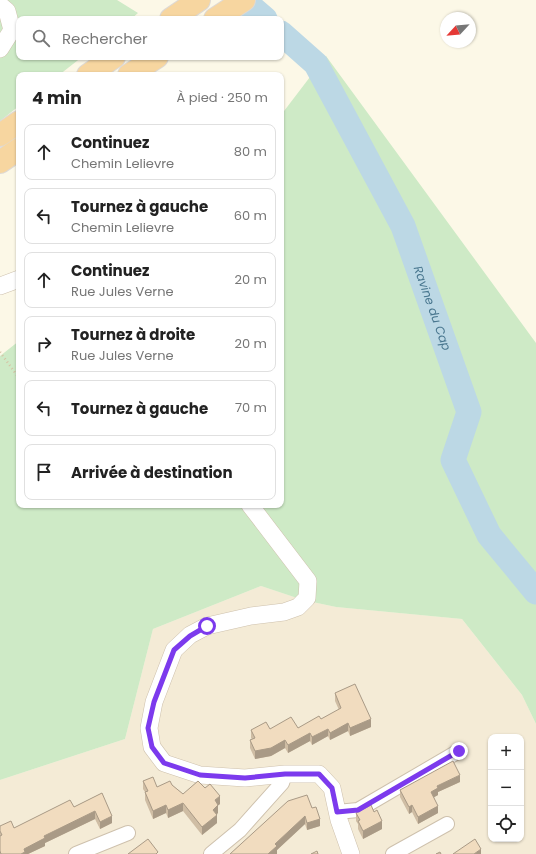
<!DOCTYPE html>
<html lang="fr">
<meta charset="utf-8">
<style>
:root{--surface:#fff;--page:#f2f2f2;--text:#222;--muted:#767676;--line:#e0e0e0}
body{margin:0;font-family:Poppins,sans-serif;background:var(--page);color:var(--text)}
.controls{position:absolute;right:12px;bottom:12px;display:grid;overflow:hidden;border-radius:8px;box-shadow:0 1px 3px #0004}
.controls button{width:36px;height:36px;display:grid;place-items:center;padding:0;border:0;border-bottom:1px solid var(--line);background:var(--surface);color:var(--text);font:20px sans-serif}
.compass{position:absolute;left:440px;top:12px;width:36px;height:36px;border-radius:50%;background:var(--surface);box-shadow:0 1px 3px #0004;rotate:244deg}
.stop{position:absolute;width:12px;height:12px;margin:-9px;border:3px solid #7c3aed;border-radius:50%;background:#fff}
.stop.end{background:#7c3aed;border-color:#fff;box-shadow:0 1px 4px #0008}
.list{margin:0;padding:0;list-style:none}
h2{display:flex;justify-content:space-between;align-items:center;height:52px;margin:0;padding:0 16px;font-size:17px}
h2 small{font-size:13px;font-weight:400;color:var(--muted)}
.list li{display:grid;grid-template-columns:26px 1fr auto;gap:12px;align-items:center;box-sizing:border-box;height:56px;margin:0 8px 8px;padding:0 8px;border:1px solid var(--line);border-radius:8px}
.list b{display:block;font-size:15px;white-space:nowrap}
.list p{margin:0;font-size:13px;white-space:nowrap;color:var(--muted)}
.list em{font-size:13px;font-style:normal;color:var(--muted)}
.icon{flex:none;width:22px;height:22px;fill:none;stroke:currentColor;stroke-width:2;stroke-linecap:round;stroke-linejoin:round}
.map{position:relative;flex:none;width:536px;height:854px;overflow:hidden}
.search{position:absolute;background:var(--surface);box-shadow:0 1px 3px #0004;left:16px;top:16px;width:268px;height:44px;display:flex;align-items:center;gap:10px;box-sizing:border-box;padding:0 14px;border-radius:8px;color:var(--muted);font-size:15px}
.panel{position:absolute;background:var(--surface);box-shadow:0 1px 3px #0004;left:16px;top:72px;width:268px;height:436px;border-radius:8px}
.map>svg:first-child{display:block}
</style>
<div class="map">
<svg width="536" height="854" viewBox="0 0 536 854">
<rect width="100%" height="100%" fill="#fcf8e7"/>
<path fill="#f4ebd6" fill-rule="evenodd" d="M261,586l42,14 33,7 126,12 60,76 14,29v130h-536v-74l125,-41 28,-110zM491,737h30v102h-30z"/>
<g fill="#ceeac6">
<path d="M0,0h117l21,13 -7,6h-112v38h63l-23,18h-40v31l-19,15z"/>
<path d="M326,56l210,287v381l-14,-29 -60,-76 -126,-12 -33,-7 -42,-14 -108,43 -28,110 -125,41v-424l19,-15v164h262v-390z"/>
</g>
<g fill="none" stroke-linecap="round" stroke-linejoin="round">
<g stroke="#bcd8e5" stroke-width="25">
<path d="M243,0l22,19"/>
<path id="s1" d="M281,33l35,31 87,162 66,186 -16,48 36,75 47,57"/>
</g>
<g stroke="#cec1ad" stroke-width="16">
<g id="minor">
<path d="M337,812l21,-2 101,-59"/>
<path d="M76,854l52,-21"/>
<path d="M211,854l29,-24 42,-47 3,-9"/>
<path d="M393,854l54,-30"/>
</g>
</g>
<g stroke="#cec1ad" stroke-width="18">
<g id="tertiary">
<path d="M0,5l7,6 5,19 -12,19"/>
<path d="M0,286l19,-7"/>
<path d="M250,505l58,76 -1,17 -9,9 -14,5 -33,4 -44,10 -17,9 -16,15 -20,52 -5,26 3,19 12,16 36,12 45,3 40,-4h34l13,14 7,32 12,34"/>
</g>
</g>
<g stroke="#ded9d4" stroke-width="24">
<g id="trunk">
<path d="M171,19l28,-19"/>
<path d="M215,19l29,-19"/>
<path d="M88,75l26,-18"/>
<path d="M129,75l28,-18"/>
<path d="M0,135l19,-13"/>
<path d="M0,162l19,-13"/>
</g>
</g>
<path stroke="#d6c0a2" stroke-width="2.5" stroke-dasharray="1 3" stroke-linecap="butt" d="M0,352l19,26"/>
<use href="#minor" stroke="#fff" stroke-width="14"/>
<use href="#tertiary" stroke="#fff" stroke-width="17"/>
<use href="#trunk" stroke="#f7d6a0" stroke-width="22"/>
</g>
<g fill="#cfbda4">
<path d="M335,693l36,34 -21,9 -2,-5 -18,9 -2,-4 -16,9 -2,-4 -22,12 -3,-5 -14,8 -16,3 -5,-11v-8l2,-1 -1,-1v-8l47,-2 23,-9 18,-9 -4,-9z"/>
<path d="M143,781l14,6 15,-2 11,9 37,10 -2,1v8l-2,2 1,8 -15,12 -19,-24 -15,7 -2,-5 -13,6 -8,-19v-8l-2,-3z"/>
<path d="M460,782l-22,10v3l-4,2 4,16 -20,11 -6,-12 -3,2 -9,-17v-7z"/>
<path d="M102,793l10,30 -12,6 -5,-10 -50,24v3l-17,8h-28v-28l14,2 60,-21z"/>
<path d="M312,808l8,18 -13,4 -2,-6 -28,26 -1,4h-46z"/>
<path d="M356,813l26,16 -19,10 -5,-10v-5l-2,-3z"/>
</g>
<g fill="#a99a86">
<path d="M371,719v8l-21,9v-8z"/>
<path d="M348,723v8l-18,9v-7z"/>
<path d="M328,729v7l-16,9v-8z"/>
<path d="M310,733v8l-22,12v-8z"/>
<path d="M285,740v8l-14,8 -16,3v-8z"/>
<path d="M460,775v7l-22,10v3l-7,4v-7l6,-6z"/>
<path d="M220,796v8l-5,4v-8z"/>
<path d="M183,803v8l-15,7v-8z"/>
<path d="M166,805v8l-13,6v-8z"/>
<path d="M218,805v8l-5,4v-7z"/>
<path d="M412,805v7l-3,2v-7z"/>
<path d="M438,806v7l-20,11v-7z"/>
<path d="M95,811v8l-50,24v3l-17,8h-7l3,-5 20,-13z"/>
<path d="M217,815v8l-15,12v-8z"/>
<path d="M112,816v7l-12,6v-7z"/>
<path d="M305,816v8l-28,26v4h-9l7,-10z"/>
<path d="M320,819v7l-13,4v-7z"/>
<path d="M382,821v8l-19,10v-8z"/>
<path d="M481,849v5h-7z"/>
</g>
<g fill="#f1dcbf" stroke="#a99a86">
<path d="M355,684l16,35 -21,9 -2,-5 -18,10 -2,-4 -16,8 -2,-4 -22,12 -3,-5 -14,8 -16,3 -5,-11 5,-2 -4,-8 15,-8 4,7 21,-12 7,11 21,-12 2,3 20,-11 -6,-15z"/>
<path d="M453,761l7,14 -23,11 1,2 -7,4 7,14 -20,11 -6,-12 -3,2 -9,-17z"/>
<path d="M153,777l4,10 13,-6 2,4 11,9 15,-13 7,7 5,-4 10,12 -5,4 3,5 -5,5 4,5 -15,12 -19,-24 -15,7 -2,-5 -13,6 -8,-19 3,-1 -5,-10z"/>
<path d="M102,793l10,23 -12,6 -5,-11 -51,25 1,2 -21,11 1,3 -4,2h-20l-1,-3v-15l2,-1 -2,-4v-5l11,-5 3,7 56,-28 4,7z"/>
<path d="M307,795l5,13 4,-1 4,12 -13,4 -2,-7 -30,28 2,2 -9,8h-38l58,-53z"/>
<path d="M371,805l3,7 3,-2 5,11 -19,10 -5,-10 2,-1 -4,-7z"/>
<path d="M148,839l10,13 -2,2h-28z"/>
<path d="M475,839l6,10 -7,5h-21z"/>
<path d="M317,851l1,3h-7z"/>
<path d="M440,852l1,2h-5z"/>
</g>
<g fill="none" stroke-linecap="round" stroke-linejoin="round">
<path stroke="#7c3aed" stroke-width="5" d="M207,626l-17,10 -16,14 -20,52 -6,26 4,19 12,16 36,12 45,3 40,-4h34l13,14 5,24 21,-2 101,-59"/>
</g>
<g text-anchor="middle" stroke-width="4" stroke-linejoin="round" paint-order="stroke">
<g font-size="12" font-style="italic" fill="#49778f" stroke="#fffbee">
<text dy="4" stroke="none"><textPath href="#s1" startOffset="318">Ravine du Cap</textPath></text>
</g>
</g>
</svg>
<div class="controls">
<button>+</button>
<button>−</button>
<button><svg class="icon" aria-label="locate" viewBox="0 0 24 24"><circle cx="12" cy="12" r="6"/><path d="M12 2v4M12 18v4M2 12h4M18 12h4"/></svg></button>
</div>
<svg class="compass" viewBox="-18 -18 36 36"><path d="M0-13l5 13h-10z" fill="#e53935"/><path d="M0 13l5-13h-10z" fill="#767676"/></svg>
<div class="stop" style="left:207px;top:626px"></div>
<div class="stop end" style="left:459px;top:751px"></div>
<div class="search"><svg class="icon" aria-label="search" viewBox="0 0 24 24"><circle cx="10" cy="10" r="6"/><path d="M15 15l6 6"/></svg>Rechercher</div>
<section class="panel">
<h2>4 min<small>À pied · 250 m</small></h2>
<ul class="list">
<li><svg class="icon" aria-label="ahead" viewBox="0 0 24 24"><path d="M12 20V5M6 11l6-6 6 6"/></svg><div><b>Continuez</b><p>Chemin Lelievre</p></div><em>80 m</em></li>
<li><svg class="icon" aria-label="left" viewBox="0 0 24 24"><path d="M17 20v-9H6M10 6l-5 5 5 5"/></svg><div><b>Tournez à gauche</b><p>Chemin Lelievre</p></div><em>60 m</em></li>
<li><svg class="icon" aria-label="ahead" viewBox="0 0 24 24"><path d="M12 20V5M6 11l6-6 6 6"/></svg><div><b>Continuez</b><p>Rue Jules Verne</p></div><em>20 m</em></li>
<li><svg class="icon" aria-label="right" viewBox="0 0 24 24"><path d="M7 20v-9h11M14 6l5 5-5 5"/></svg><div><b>Tournez à droite</b><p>Rue Jules Verne</p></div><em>20 m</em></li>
<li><svg class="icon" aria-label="left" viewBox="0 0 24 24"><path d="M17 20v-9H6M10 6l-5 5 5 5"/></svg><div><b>Tournez à gauche</b></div><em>70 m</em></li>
<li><svg class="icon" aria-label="arrive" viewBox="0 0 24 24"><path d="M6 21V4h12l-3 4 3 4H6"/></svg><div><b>Arrivée à destination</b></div></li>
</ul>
</section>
</div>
